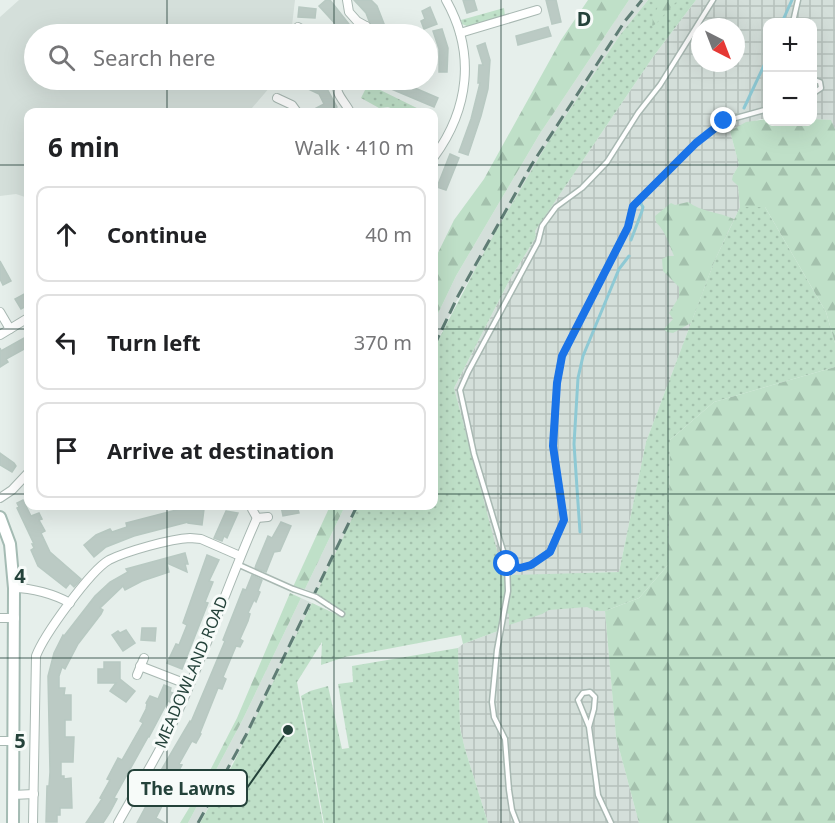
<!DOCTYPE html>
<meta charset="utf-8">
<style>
:root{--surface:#fff;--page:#f2f2f2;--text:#202124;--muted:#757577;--line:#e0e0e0}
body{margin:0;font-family:"Noto Sans",sans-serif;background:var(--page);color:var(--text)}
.controls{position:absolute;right:18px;top:18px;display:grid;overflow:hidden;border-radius:12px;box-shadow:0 6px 24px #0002}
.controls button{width:54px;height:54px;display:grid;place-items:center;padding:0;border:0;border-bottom:2px solid var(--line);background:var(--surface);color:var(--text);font:30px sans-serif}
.compass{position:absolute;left:691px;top:18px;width:54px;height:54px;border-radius:50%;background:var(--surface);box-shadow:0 6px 24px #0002;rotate:138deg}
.stop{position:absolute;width:18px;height:18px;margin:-14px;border:4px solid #1a73e8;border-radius:50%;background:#fff}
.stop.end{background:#1a73e8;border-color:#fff;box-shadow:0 2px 6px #0008}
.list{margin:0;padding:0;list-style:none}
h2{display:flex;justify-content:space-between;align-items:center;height:78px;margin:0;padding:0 24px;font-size:26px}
h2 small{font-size:20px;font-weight:400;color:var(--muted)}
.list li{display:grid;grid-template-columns:39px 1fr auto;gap:18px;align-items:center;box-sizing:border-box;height:96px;margin:0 12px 12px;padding:0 12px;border:2px solid var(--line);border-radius:12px}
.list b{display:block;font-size:22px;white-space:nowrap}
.list em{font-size:20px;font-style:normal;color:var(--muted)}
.icon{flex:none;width:33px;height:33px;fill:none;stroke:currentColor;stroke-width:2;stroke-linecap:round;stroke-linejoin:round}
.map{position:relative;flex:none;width:835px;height:823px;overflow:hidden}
.search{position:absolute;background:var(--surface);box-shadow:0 6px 24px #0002;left:24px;top:24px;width:414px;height:66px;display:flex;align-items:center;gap:15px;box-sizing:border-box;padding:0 21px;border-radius:33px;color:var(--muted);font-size:22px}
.panel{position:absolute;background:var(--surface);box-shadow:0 6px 24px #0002;left:24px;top:108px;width:414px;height:402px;border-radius:12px}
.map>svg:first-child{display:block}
</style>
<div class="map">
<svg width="835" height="823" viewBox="0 0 835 823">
<defs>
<pattern id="industrial-grid" width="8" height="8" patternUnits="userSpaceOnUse" patternTransform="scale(1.5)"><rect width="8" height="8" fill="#d4dfda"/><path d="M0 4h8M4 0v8" fill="none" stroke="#b6c1bc"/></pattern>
<pattern id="green-dots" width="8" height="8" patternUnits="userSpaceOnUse" patternTransform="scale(1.5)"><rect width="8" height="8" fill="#bfe0c8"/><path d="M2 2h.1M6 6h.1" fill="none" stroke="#a4c1ad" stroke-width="1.8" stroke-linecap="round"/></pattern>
<pattern id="forest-firs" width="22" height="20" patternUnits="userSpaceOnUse" patternTransform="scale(1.5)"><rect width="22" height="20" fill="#bfe0c8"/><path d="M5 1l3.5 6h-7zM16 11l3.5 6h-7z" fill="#a4c1ad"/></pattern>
</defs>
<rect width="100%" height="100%" fill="#e6efeb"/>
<g fill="#d4dfda">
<path d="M19,0h276l-4,34h-257v46h239l-3,7 -18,21 -7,4h-217v86l-12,-4 -16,2v-179z"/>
<path d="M629,0h19l-28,35 -38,57 -126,210 -22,46v-26l22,-46 83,-141z"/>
<path d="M345,506h13l-42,88 -11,-5z"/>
<path d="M301,598l11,5 -56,115 -56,105h-12l55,-104z"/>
</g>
<path fill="url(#industrial-grid)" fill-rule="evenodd" d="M696,0h139v129l-5,-9 -17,-1 -1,-97h-44l-1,97h-7l-30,12 9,34 -6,10 5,11 2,21 -26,55 -68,180 -27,130 -39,1 15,38h10l11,126 23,86h-151l-23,-74 -5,-21 -2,-80 5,-4 35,-13 8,-43 -52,-200 56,-109 26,-42 -1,-6 118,-174zM700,27h36v36h-36z"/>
<g fill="url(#green-dots)">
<path d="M648,0h48l-43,57 -118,174 1,6 -26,42 -56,109 50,189 2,11 -8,43 -35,13 -2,-9 -116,22 -24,8 1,-23 -25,40 26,141h-123l33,-59 79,-161 24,11 2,-4 -22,-16 42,-88h76v-158l54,-103 59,-101 73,-109z"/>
<path d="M504,8l1,8 -36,11 -7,-3 -1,-4z"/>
<path d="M368,84l57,28h-24l-13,-5 -9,1 -18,-10z"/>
<path d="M740,207h25l61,105 9,31v24l-121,35 -44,38 -2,125 -29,33 -34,13h-10l-8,-4 -38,3 -7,4 -33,11v-11l-2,-1 4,-25 -1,-11 2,-2 107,-3 27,-130 68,-180z"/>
<path d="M458,648l2,80 5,21 23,74h-164l-23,-127 9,-5 18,-5 14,63 7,-1 -11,-64 15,-2 -1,-16z"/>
</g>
<g fill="url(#forest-firs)">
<path d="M588,0h41l-90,135 -83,141 -22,46v-61l20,-41 30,-41 77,-139z"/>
<path d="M648,0h31c-10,7 -16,18 -27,27l1,-11 6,-11z"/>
<path d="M767,119l1,3h44l1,-3 18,1 4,9v214l-9,-31 -61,-105h-25l-2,-21 -6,-6 1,-5 6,-10 -9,-34 16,-9z"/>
<path d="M688,202c14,10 31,10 46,17l-20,43 -23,61 -18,10 -6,-1 -3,-3 9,-10 -4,-6 10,-16v-10l-16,-16 -1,-12 6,-3h6c-6,-14 -7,-22 -18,-34l-1,-6 16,-13 4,2z"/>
<path d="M835,367v456h-196l-23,-86 -11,-126 34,-13 29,-33 2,-125 44,-38z"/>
<path d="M330,506h15l-40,83 -12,-2z"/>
<path d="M290,593l11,5 -58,121 -55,104h-8l20,-33 37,-72z"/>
</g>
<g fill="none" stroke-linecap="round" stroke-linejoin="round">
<g stroke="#8ec9d4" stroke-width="3">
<path d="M783,20l9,-20"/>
<path d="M744,108l24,-51"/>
<path d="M631,240l11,-29 1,-4 -2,-3"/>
<path d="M580,532l-6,-88 4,-66 5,-22 36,-87 10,-13"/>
</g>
</g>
<g fill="#bbcac4" stroke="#b8c9c2" stroke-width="1.5">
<path d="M326,0h4l19,24 -11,3 -19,-21z"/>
<path d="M354,0h17l6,6 11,28h-14l-8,-21z"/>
<path d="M463,0h11l3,10 -10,3z"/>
<path d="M546,0h10l5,22 -9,2z"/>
<path d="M299,7l17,2 -1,9 -17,-1z"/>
<path d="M430,7l7,17 -13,5 -3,-8 4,-2 -3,-8z"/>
<path d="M548,27l3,9 -33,9 -2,-9z"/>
<path d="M442,29l6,19 -1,24h-8v-23l-6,-18z"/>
<path d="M485,43l5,17 -2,29 -7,27 -13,39 -9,-3 12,-33 9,-36h-2l1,-18h4l-6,-19z"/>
<path d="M302,80h9l15,7 11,20 -9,5h-19l15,-8 -5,-10 -19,-9z"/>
<path d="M370,80h23l13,6 2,-5 8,4 -1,3 23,10 -4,9z"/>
<path d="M450,154l9,4 -13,32 -9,-3z"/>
<path d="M0,261l11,20 -8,4 -3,-6z"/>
<path d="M28,292v13l-7,4 -6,-10z"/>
<path d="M24,338l4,9 -22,12 2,3 -8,5v-19l1,3z"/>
<path d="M0,453l14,10 2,3 -4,6 -12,-7z"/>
<path d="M23,500l8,16 8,-3 3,6 -3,1 6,11 -4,2 9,19 31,27 -7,8 -4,-4 -4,5 -28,-22 -7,-16 3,-2 -2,-4h2l-17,-36 2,-1 -2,-4z"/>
<path d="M281,506h16l2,7 -16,3z"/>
<path d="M184,508l20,1 -2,16 -14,-2v-1l-54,14 -28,11 -12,10 -10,-12 12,-10 14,-6 2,3 15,-5 -1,-4z"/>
<path d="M226,511l12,2 -11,25 -3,-2 -2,5 -8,-3z"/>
<path d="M281,522l10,4 -11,25 -6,1 -8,20 -11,-4 1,-3 12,-29 4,2z"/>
<path d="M185,553l3,11h-3l2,8 -20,-9 2,9 -27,9 -17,9 -2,-4 -23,22 3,2 -2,4 -23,30 -13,25 -3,-2 -3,9v12h6l-1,7h7v25h-6v17h9l-1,25h-12v14h3v3l7,-1 1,30h-12v7h-3v7h-11l1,-36h2l1,-14 -2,-96 6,-23 9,-18 1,1 31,-40 15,-14 18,-10 -2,-3z"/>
<path d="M207,555l12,5 -10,21 4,1 -8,20 3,1 -26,66 -15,-6 9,-19 3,1 8,-20 -4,-2z"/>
<path d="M252,575l10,5 -4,11 2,1 -4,10 -2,-2 -6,13 2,1 -2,7 -8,18 3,2 -3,6 -4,-1 -13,31 3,2 -4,10 -4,-1 -18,45 1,1 -5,9 -4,-2 -13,23 3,1 -19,34 2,1 -9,18 9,5h-28l19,-36 -2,-1 6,-14 30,-51 1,1 34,-81 -2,-1 20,-51 3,1z"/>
<path d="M142,628h14l-1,13 -14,-1z"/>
<path d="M126,630l9,13 -12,8 -11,-16 6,-4 2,2z"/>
<path d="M104,662h16v17l15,12 -9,11 -16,-11 6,-8h-18v-14h6z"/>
<path d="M164,685l7,3 -1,4 3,1 -3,9 -2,-1 -19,36h-1l-34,61 3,1 -7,13 -7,11h-17l16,-24 -2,-1 10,-18 -3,-1 11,-21 4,2 21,-37 -3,-2 6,-12 1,-5 -1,-1 4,-7 8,3z"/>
</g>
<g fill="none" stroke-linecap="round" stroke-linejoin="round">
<g stroke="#a8b8b2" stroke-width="7">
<g id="lane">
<path d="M793,22l5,-22"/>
<path d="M812,79l8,3 1,6 -9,6"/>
<path d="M237,564l56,25"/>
<path d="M507,564l14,4 10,-3 19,-13 14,-32 -11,-74 4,-63 5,-27 66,-129 5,-21 63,-63 29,-22 43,-12"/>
<path d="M328,605l14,9"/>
<path d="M589,727l5,-18 1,-12 -5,-5 -7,1 -5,7 11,27 9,68 13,28"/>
<path d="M517,823l-5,-13 -3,-20 -4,-51 -11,-22 -2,-15 5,-52 11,-59 -1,-27 -33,-110 -14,-64 8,-18 70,-130 4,-16 14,-19 26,-19 25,-26 31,-49 22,-28 53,-85"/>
</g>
</g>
<g stroke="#a8b8b2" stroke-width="10">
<g id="street">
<path d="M347,0l2,12 8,9 9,5 2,8"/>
<path d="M298,27l12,7"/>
<path d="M460,33l77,-23"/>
<path d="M333,34l33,-8"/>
<path d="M339,80c-7,12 6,21 11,32"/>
<path d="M277,98l15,7 5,7"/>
<path d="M434,157c35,-48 42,-104 12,-157"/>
<path d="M0,312l10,17"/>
<path d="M0,335l28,-17"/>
<path d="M0,498l12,-8 16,-17"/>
<path d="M252,509l5,9 11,-1"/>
<path d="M14,588c18,0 40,6 56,15"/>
<path d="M0,618h15"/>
<path d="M140,666l49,19"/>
<path d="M137,675l7,-17"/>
<path d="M0,741h14"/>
<path d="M13,795l21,-1"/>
<path d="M33,823l3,-167c8,-21 54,-85 73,-96 18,-9 61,-21 81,-22l11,1 39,17"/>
<path d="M118,823c15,-27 31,-53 45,-80 37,-73 61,-151 94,-225"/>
</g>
</g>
<g stroke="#a4bbb3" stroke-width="14">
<path id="secondary" d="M0,517l10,27 4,44 -1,235"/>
</g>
<use href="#lane" stroke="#fff" stroke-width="4"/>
<use href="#street" stroke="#fff" stroke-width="8"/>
<use href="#secondary" stroke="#fff" stroke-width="10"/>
<g stroke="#5f7d75" stroke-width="3" stroke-dasharray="12 6" stroke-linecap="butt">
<path d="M434,346l24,-50 74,-132 93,-143 17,-21"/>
<path d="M198,823l48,-88 111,-229"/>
</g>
<g stroke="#a8b8b2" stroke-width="7" stroke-linecap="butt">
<path id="lane-bridge" d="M293,589l23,8 12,8"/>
</g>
<use href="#lane-bridge" stroke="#fff" stroke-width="4"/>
</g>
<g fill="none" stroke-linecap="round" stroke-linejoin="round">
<path stroke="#1a73e8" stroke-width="8" d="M507,564l13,4 11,-3 19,-13 14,-32 -11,-74 4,-63 5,-27 66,-129 5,-21 63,-63 28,-22"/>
</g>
<path fill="none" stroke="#24423a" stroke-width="1.5" stroke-opacity="0.55" d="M167,0v34M334,0v34M501,0v823M668,0v823M167,80v32M334,80v32M0,165h28M434,165h401M0,329h28M434,329h401M0,494h28M434,494h401M167,506v317M334,506v317M0,658h835"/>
<g text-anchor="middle" stroke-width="6" stroke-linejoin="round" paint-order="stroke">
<g font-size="16" fill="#24423a" stroke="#f7fbf9">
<text transform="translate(191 672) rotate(-67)" y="6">MEADOWLAND ROAD</text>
</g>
</g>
<g font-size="20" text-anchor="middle" font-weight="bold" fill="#24423a" stroke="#f7fbf9" stroke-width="6" stroke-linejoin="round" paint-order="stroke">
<text x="584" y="26">D</text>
<text x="20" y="583">4</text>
<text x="20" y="748">5</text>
</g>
<path fill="none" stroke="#24423a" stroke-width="2" d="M288 730L247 788"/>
<circle fill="#24423a" stroke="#f7fbf9" stroke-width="2" cx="288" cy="730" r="6"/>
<rect fill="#f7fbf9" stroke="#24423a" stroke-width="2" x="128" y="770" width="119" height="36" rx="6"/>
<g font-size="18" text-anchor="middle" font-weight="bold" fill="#24423a">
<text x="188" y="795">The Lawns</text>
</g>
</svg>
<div class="controls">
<button>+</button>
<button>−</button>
</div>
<svg class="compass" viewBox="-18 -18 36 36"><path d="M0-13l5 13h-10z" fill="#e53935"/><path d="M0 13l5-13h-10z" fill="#757577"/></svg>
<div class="stop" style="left:507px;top:564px"></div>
<div class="stop end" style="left:724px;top:121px"></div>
<div class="search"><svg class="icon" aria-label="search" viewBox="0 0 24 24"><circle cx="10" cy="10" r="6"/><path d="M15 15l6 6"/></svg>Search here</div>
<section class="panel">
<h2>6 min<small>Walk · 410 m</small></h2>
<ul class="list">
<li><svg class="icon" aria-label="ahead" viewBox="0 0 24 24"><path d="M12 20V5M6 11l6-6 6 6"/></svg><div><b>Continue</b></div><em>40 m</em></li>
<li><svg class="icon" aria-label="left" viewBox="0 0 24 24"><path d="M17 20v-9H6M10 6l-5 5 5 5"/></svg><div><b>Turn left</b></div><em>370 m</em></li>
<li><svg class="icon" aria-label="arrive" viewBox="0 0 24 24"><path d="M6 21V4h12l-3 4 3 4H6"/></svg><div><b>Arrive at destination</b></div></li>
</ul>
</section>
</div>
